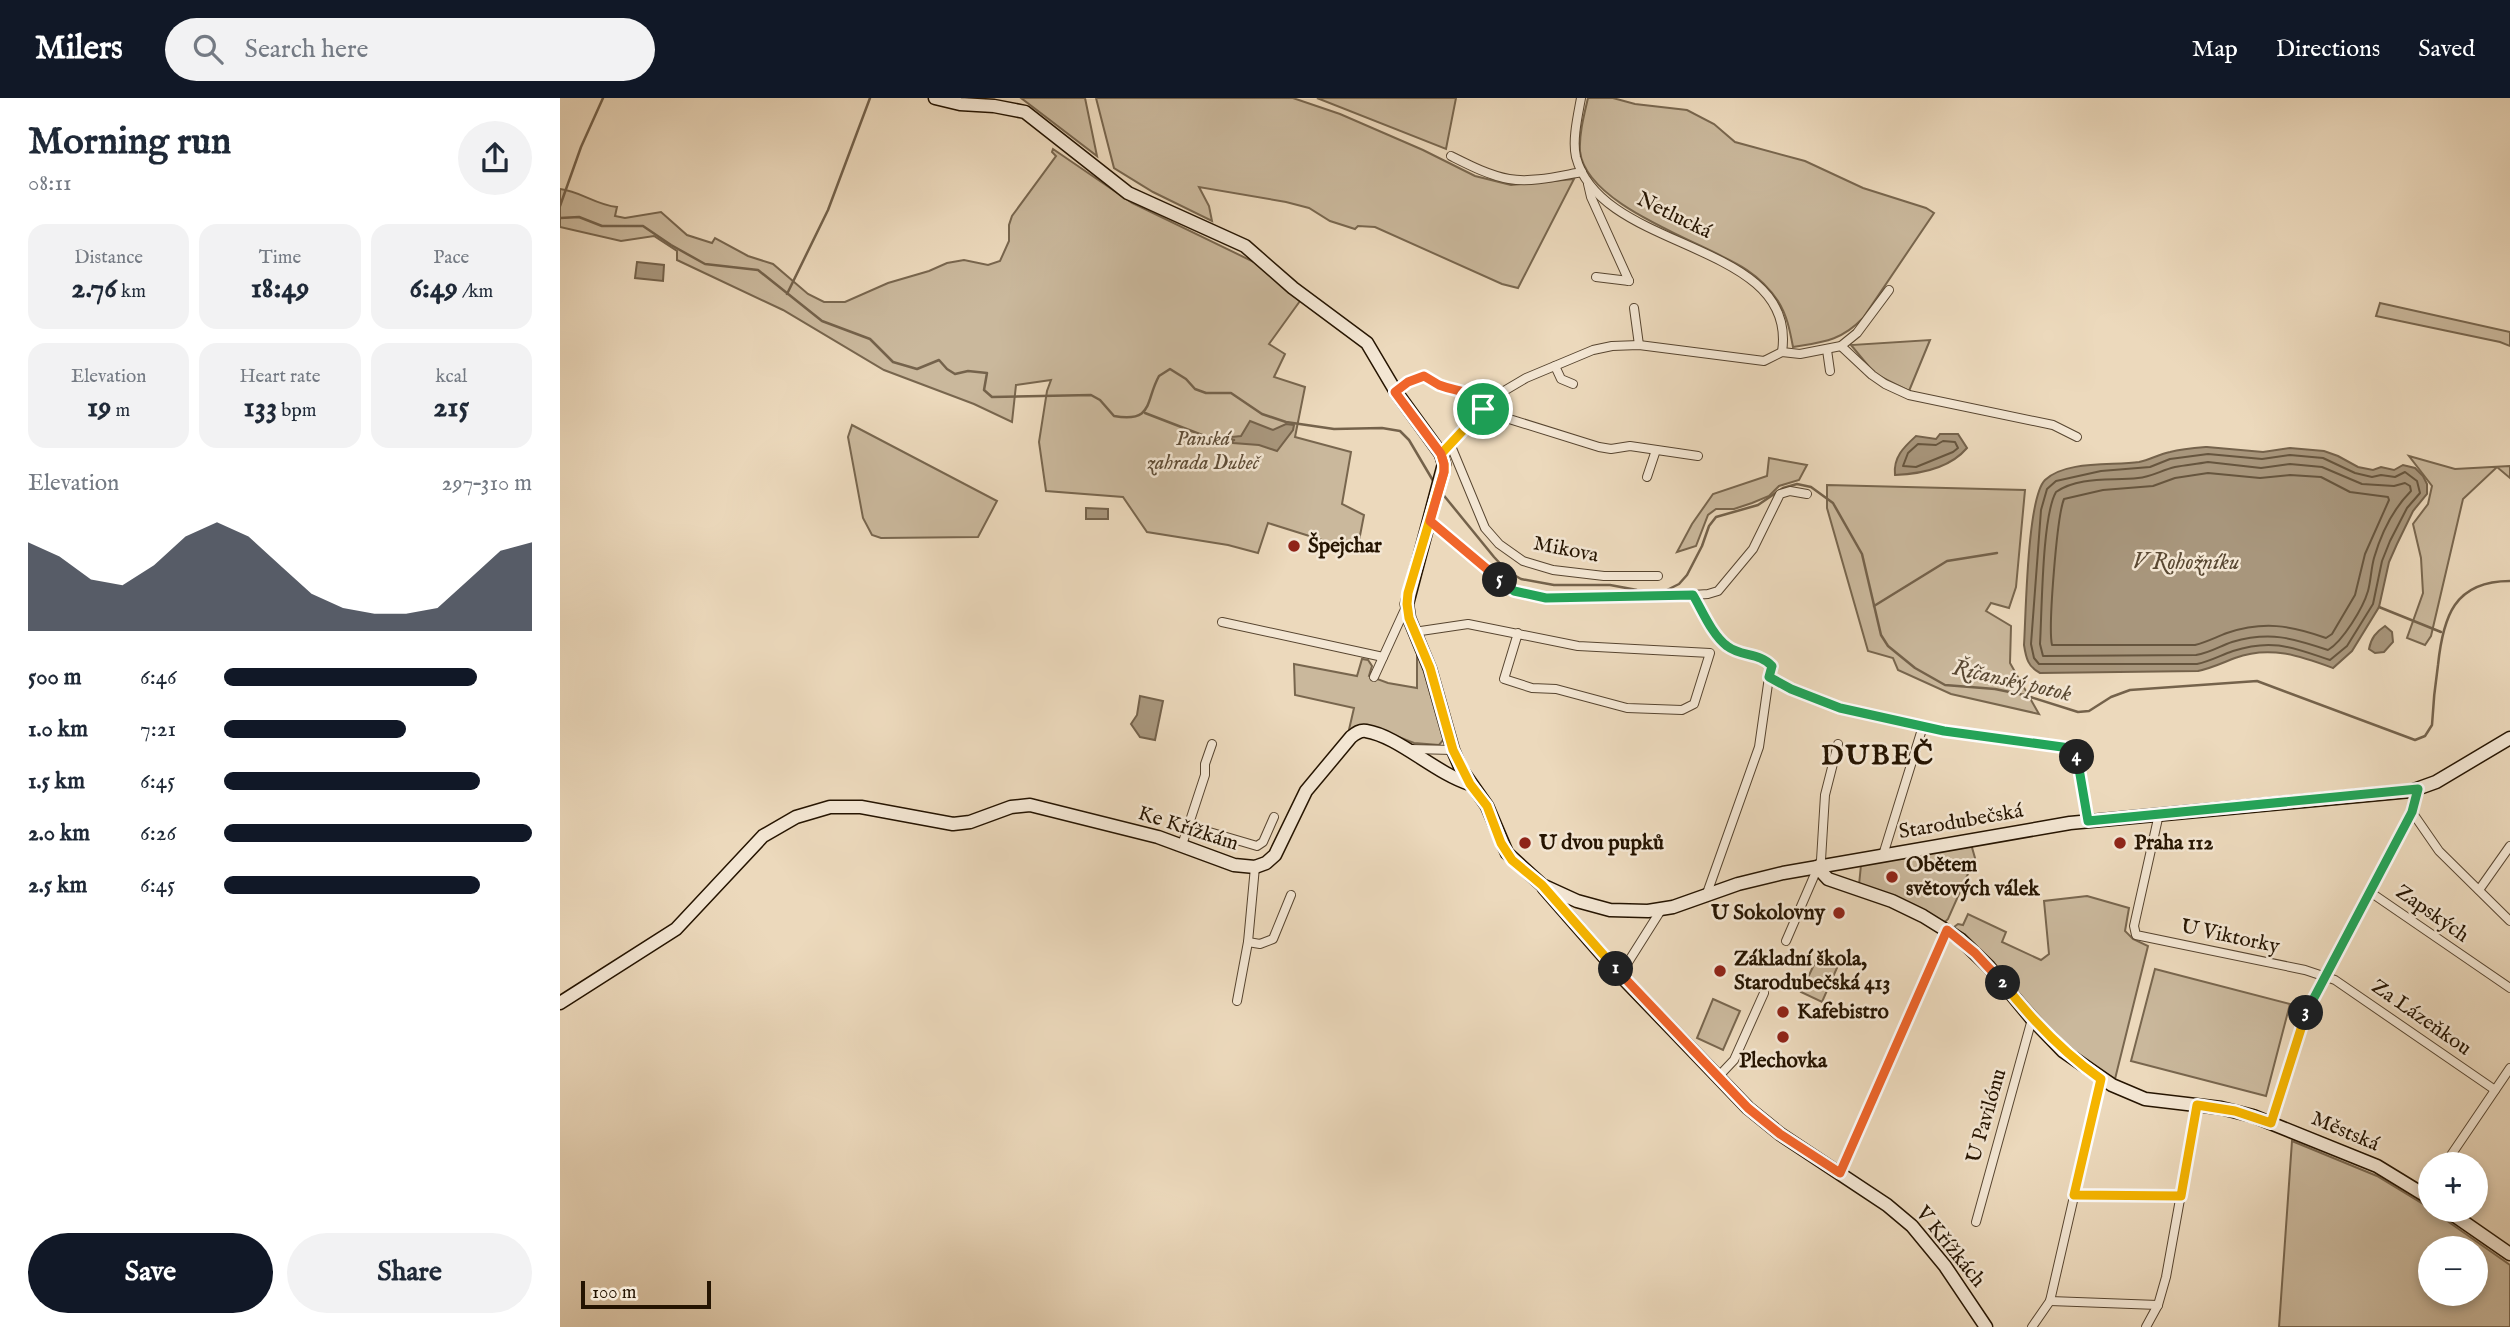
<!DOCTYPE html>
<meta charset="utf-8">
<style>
body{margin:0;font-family:"IM FELL English",serif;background:#f2f2f3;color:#1f2937;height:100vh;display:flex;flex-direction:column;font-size:26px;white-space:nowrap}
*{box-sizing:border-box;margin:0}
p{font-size:23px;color:#747a83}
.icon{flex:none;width:38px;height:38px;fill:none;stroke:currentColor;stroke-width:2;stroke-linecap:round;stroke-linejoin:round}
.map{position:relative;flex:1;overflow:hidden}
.details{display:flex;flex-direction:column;background:#fff;width:560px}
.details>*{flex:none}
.fabs{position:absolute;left:1858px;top:1054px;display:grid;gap:14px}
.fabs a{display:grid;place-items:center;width:70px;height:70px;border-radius:50%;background:#fff;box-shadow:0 4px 10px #0003;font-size:35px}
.scale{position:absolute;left:21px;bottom:18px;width:130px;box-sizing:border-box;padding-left:7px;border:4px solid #251401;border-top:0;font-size:19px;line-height:24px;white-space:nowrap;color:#251401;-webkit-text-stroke:5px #f3e6d3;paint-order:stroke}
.pin{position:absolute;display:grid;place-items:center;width:60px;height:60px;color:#fff;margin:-30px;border:4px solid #fff;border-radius:50%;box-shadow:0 2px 7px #0007}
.km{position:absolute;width:35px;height:35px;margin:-18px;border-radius:50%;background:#222;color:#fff;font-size:19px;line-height:35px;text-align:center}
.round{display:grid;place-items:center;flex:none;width:74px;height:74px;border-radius:37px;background:#f2f2f3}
.headline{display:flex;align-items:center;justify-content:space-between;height:119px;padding:0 28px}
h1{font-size:38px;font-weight:800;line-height:52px}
.stats{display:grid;grid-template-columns:repeat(3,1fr);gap:10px;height:119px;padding:7px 28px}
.stats div{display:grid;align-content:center;border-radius:18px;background:#f2f2f3;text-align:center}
.stats b{font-size:30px;font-weight:800}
.stats small{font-size:19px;font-weight:400}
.stats p{font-size:19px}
.chart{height:196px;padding:14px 28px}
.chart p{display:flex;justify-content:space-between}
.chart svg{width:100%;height:126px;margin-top:7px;fill:#111827;opacity:.7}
.primary-button{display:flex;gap:14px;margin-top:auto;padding:14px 28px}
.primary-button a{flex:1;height:80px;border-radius:42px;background:#111827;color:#fff;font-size:28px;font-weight:800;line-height:80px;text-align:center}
.primary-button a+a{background:#f2f2f3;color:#1f2937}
ul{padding:0 28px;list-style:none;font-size:23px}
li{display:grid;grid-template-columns:112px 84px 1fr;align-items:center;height:52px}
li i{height:18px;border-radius:9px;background:#111827}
header{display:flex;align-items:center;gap:42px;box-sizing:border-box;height:98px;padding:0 35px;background:#111827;color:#fff}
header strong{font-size:33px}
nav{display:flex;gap:38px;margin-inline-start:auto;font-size:24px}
.search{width:490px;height:63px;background:#f2f2f3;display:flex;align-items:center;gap:18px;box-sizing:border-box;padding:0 24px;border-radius:38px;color:#747a83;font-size:26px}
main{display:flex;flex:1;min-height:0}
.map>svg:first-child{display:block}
.green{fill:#cab89c;stroke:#78664e;stroke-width:2;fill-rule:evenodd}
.water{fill:#a8967c;stroke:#74624b;stroke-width:2}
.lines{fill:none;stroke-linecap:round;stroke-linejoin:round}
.shore{stroke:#66553e;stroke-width:2}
.stream{stroke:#74624b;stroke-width:2.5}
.street-casing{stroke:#574530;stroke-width:10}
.secondary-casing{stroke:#251401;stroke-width:15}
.street{stroke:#f3e6d3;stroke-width:8}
.secondary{stroke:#f3e6d3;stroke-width:12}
.split-1-casing{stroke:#fff;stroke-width:14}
.split-2-casing{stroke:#fff;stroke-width:14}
.split-3-casing{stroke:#fff;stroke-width:14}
.split-4-casing{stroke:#fff;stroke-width:14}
.split-5-casing{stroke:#fff;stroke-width:14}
.split-6-casing{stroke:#fff;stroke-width:14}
.split-1{stroke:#f5b400;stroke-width:9}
.split-2{stroke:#f0652b;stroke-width:9}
.split-3{stroke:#f5b400;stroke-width:9}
.split-4{stroke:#22a559;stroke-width:9}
.split-5{stroke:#22a559;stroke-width:9}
.split-6{stroke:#f0652b;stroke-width:9}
.poi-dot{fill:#8f2418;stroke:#f3e6d3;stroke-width:2.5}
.labels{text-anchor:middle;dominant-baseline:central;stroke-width:5;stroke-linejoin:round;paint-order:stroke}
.street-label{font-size:21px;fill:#251401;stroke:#f3e6d3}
.park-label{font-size:21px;font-style:italic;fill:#5f4d37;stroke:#f3e6d3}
.poi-label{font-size:21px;font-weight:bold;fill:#251401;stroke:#f3e6d3;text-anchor:start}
.water-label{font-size:23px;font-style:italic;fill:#594832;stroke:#f3e6d3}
.district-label{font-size:28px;font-weight:bold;letter-spacing:2px;fill:#251401;stroke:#f3e6d3}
</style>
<header>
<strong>Milers</strong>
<div class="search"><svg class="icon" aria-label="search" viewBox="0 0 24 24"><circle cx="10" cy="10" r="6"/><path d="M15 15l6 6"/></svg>Search here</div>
<nav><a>Map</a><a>Directions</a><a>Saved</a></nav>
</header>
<main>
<section class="details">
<div class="headline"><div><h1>Morning run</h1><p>08:11</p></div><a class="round"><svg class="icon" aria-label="share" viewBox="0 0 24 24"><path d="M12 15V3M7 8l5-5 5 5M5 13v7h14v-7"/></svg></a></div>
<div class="stats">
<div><p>Distance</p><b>2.76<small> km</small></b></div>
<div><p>Time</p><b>18:49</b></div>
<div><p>Pace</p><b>6:49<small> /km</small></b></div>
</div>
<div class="stats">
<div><p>Elevation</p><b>19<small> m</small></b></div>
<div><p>Heart rate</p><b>133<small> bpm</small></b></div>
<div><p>kcal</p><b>215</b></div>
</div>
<div class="chart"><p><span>Elevation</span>297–310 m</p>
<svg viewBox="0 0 160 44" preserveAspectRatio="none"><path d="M0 44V13L10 18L20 26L30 28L40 21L50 11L60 6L70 11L80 21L90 31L100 36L110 38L120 38L130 36L140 26L150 16L160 13V44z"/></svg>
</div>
<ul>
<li><b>500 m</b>6:46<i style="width:82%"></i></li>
<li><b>1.0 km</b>7:21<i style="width:59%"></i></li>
<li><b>1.5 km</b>6:45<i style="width:83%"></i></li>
<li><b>2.0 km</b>6:26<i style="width:100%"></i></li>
<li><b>2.5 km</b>6:45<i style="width:83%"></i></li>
</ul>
<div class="primary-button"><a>Save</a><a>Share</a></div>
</section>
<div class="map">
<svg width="1950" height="1229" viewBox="0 0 1950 1229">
<rect width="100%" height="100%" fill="#ecd9bc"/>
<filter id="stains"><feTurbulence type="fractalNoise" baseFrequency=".00286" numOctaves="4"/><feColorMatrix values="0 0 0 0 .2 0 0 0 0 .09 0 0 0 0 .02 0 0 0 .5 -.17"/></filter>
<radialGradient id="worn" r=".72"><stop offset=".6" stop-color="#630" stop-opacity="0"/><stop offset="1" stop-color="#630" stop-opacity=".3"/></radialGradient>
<g class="green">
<polygon points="461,0 525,0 537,58"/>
<polygon points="536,0 733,0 780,16 863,52 915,78 951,87 1014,81 958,190 942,186 815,129 798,128 795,131 770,123 749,110 726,104 639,89 649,108 652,123 593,94 554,70"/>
<polygon points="757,0 896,0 886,51"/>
<path d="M1028,0H1053L1075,6L1127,12L1154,26L1175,44L1245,63L1303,90L1366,110L1374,115L1303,220C1281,243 1263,244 1233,249C1230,233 1227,217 1218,203C1210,191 1199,180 1187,172C1147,145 1026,109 1020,53C1019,36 1024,17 1028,0Z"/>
<path d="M493,51L572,105L694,164L740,203L709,246L725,256L714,279L745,289L735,339L791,354L782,406L804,417L797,453L708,425L698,455L668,447L587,434L563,399L486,393L479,344L487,293L491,282L456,287L452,324L414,306L324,272L223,212L117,162V153L94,138L61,143L0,129V91C20,93 36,107 57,109L55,118L65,120L101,114L127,137L152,145L155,140L188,158L213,166L248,196L264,204H285L328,185L369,173L387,165L404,162L428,167L440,163L449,143V127L452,118L496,58L492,54Z"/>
<polygon points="1820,205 1950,234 1950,248 1940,244 1816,218"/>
<polygon points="1370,242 1349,293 1315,276 1291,247"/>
<polygon points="292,327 437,403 418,439 321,440 312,437 303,420 288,339"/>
<polygon points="1849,358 1895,371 1950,368 1950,380 1937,369 1903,401 1871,538 1865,547 1847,540 1863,495 1861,460 1853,426 1868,406 1872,388"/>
<polygon points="1209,360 1247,367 1239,382 1219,388 1209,398 1192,405 1174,411 1156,411 1148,417 1136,448 1117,454 1132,426 1153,396 1207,378"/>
<polygon points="1267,387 1465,392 1456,489 1449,510 1431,505 1426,513 1451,528 1450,565 1479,616 1391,596 1338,572 1333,560 1308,553 1267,410"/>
<polygon points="857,555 871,586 885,640 879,647 854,645 808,627 798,629 788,636 794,610 735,597 734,566 797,578 802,561 808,562 812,568 809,578 828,585 857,590"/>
<polygon points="1411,746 1415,760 1388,821 1385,824 1299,787 1301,767"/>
<path d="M1527,798L1569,810L1565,833L1573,841L1588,848L1555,981C1484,942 1455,878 1394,829L1398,826L1403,827L1408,816L1446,834L1442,844L1481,862L1489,856L1484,803Z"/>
<polygon points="1260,854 1280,863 1262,904 1241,894"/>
<polygon points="1595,871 1730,906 1706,998 1571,963"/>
<polygon points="1153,901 1180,913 1163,952 1137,940"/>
<path d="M1732,1043L1817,1078L1863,1106L1950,1167V1229H1719ZM1871,1150H1916V1195H1871Z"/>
</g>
<g class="water">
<polygon points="77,164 104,167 103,183 75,180"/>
<polygon points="690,323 713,332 726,326 734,327 733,332 717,353 699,347 673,345 671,339 681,338"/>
<path d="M1380,336H1398L1407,350C1390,370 1360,376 1335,377C1333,359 1344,349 1356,338L1376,341Z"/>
<path d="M1647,349L1703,354L1730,350L1764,353L1778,358L1798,369L1813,372L1821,369L1834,372L1843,367L1855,370L1863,378L1867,386V396L1853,413L1837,446L1829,464L1819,509L1792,553L1773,570C1740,558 1710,547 1675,560C1662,565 1652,570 1638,573L1480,575C1468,569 1466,560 1464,547C1466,517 1467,400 1485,382C1506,362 1553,368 1579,364C1590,362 1599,356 1610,354C1622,351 1635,350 1647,349Z"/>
<polygon points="526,410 548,411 548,421 526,421"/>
<path d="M1825,528L1832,534L1833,544L1824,554L1815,555L1809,551C1811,540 1816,534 1825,528Z"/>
<polygon points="580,598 603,603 595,642 580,639 571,626 577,617"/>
</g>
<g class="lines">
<g class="shore">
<polygon points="1383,343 1395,344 1398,350 1393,354 1356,369 1343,368 1348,355 1358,346 1376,347"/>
<path d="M1648,356L1702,361L1730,357L1763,360L1795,375L1812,379L1821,377L1835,379L1845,374L1857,383L1860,395L1847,410L1830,443L1822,463L1813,506L1787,548L1770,562C1734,550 1713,540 1673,553C1661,557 1651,563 1637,566H1479L1474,560L1471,546L1481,412L1487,391L1496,383L1541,373L1590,369L1610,361Z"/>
<path d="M1648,364L1701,370L1730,366L1762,369L1802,386L1834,388L1845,385L1850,388L1851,393C1833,411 1821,436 1814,460C1811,471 1811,482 1808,493C1803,510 1783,543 1768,552C1732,540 1710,533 1672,544C1660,548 1650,555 1636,557L1483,558L1480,546C1482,513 1482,418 1496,394C1519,378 1551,383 1578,380C1591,379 1602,372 1615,369C1626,367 1637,366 1648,364Z"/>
<path d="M1648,375L1700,380L1730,377L1761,379L1790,394L1828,399L1829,402L1805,456L1795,497L1772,536L1766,540C1730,527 1703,523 1667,535C1656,539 1647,544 1635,547H1492C1488,529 1497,418 1504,401L1543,392L1593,388L1615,380Z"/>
</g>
<g class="stream">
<polyline points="0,108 21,49 43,0"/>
<path d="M0,120L19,119L42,128H83L111,147L145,166L198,172L262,223L310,241L333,264L357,271L379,262L387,271L395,276L408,273L427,275L424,292L432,299L531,297L540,302L554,318C594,325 585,303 599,278L610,271L626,281L635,291L646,295H671L702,316L726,324L774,331L822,330L840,333L849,342L875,386"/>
<polyline points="227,196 268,112 310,0"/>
<polyline points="585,315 655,342 674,342"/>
<path d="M881,394L934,459L947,473L961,481L994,487H1050L1077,492L1105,493L1119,486L1127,477L1142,448L1149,428L1156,419L1198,407L1223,390L1237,386L1251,389L1273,405L1302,456L1321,537L1328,548L1355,570L1385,587L1435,591L1464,597L1518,614L1529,613L1551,599L1570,592L1697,583L1855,642L1865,638L1872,627C1873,607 1875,587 1878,567C1883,519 1894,483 1950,483"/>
<polyline points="1314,508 1387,463 1437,455"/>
<polyline points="1819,509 1881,534"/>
</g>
<g class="street-casing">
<g id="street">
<path d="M1021,0C1018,17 1012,42 1016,59C1041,155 1239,142 1222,254"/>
<path d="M891,58C909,67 928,77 949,81C972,85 999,78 1022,74"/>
<polyline points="1028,86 1031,99 1069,183"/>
<polyline points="1036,179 1069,183"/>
<polyline points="1074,210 1079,247"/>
<polyline points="1281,248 1312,277 1325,286 1349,297 1493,327 1517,339"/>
<polyline points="1267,252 1270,273"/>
<polyline points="995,268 1001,281 1013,286"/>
<polyline points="836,294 848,284 864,278 882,288 910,295 930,315 1039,349 1051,351 1070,348 1138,358"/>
<polyline points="891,348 925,430 939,446 963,463 993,472 1044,478 1098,478"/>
<polyline points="881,356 924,311 944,293 966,280 1033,252 1052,248 1079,247 1204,263 1222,254 1240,256 1281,248 1297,235 1329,192"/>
<polyline points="1087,379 1096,352"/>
<path d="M870,423L954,493L986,500L1133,497C1142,512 1152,537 1167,548C1181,559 1199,554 1212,568L1209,579L1231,591L1280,610L1380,632L1517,651L1528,723"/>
<polyline points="1133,497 1148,496 1158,493 1193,451 1220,396 1230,393 1247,396"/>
<polyline points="662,524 823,559"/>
<polyline points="854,534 908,526 1018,548 1150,555 1134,606 1122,612 1067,610 996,591 972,590 944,581 958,535"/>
<polyline points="814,579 846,509"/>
<polyline points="851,651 893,652"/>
<polyline points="1852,714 1879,753 1950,823"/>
<polyline points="1599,716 1574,828 1576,837 1745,872 1775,882 1935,992"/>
<polyline points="629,728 697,748 703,744 714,719"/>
<polyline points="622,747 645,677 645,666 652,646"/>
<polyline points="1323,757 1363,628"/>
<polyline points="1919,792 1950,748"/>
<polyline points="1810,794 1950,890"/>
<polyline points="1146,798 1199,649 1209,579"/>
<polyline points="1226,843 1261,762 1265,697 1278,646"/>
<polyline points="688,844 700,846 713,841 731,797"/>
<polyline points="1060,877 1101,812"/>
<polyline points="677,903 688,844 695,769"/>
<polyline points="1157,980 1174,962 1204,895"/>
<polyline points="1711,1025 1743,921 1852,714 1858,691"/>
<polyline points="1885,1066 1950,970"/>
<polyline points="1280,1075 1387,832"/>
<polyline points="1514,1097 1621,1098"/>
<polyline points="1416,1124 1472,921"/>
<polyline points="1490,1203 1598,1207"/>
<polyline points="1472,1229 1490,1203 1541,981"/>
<polyline points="1586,1229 1598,1207 1606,1179 1637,1007"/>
</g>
</g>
<g class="secondary-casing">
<g id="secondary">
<polyline points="375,0 400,6 434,8 465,14 568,95 685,148 733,190 807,245 836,294 881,356 884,366 847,506 849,520 870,571 893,652 901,671 927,708 947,755 982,787 1017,803 1050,812 1088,813 1113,809 1178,786 1223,775 1510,725 1851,693 1876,684 1950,640"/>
<polyline points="1257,769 1268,781 1332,803 1363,818 1400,841 1429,869 1472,921 1503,953 1552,987 1585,1001 1661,1010 1693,1018 1817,1068 1871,1101"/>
<polyline points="984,790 1060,877 1188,1010 1220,1036 1327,1107 1352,1128 1385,1168 1426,1229"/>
<path d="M0,905L116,831L203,738L236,719L270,709H301L393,726L410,724L451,709L470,707L598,739L674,767L695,769L706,765L715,757L746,693L791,639C796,635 800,632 806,633C838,638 875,675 910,686"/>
<polyline points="1885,1111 1950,1156"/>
</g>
</g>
<use href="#street" class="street"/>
<use href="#secondary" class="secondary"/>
</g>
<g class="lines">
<g class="split-1-casing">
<polyline id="split-1" points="923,311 881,356 884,366 884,374 848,495 847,506 849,520 870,570 893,652 910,686 927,708 941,745 952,762 982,787 1056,871"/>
</g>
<g class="split-2-casing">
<polyline id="split-2" points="1056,871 1188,1010 1220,1036 1280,1075 1387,832 1415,855 1443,885"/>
</g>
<g class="split-3-casing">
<path id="split-3" d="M1443,885C1472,922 1502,954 1541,981L1514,1097L1621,1098L1637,1007L1675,1013L1711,1025L1746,915"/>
</g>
<g class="split-4-casing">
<polyline id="split-4" points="1517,659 1528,723 1858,691 1852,714 1746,915"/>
</g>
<g class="split-5-casing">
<path id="split-5" d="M940,482L954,493L986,500L1133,497C1142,512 1152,537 1167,548C1181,559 1199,554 1212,568L1209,579L1231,591L1280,610L1384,633L1517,651V659"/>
</g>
<g class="split-6-casing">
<path id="split-6" d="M923,311C910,290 900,295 879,287C874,284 869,281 864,278L848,284L835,294L881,356L884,366V374L870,423L940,482"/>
</g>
<use href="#split-1" class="split-1"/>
<use href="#split-2" class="split-2"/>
<use href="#split-3" class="split-3"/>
<use href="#split-4" class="split-4"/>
<use href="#split-5" class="split-5"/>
<use href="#split-6" class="split-6"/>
</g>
<g class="poi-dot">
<circle cx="734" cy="448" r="7"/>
<circle cx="965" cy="745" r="7"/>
<circle cx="1560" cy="745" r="7"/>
<circle cx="1332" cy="779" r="7"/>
<circle cx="1279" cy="815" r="7"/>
<circle cx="1160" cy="873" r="7"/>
<circle cx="1223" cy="914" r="7"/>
<circle cx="1223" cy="939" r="7"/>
</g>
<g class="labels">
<g class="street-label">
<text transform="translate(1114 118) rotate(26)">Netlucká</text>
<text transform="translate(1006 452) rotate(11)">Mikova</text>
<text transform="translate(1401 724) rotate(-10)">Starodubečská</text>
<text transform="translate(628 731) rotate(18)">Ke Křížkám</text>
<text transform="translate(1872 816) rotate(35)">Zapských</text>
<text transform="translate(1670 839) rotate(12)">U Viktorky</text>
<text transform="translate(1861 920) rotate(35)">Za Lázeňkou</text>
<text transform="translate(1427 1018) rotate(-74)">U Pavilónu</text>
<text transform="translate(1785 1034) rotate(23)">Městská</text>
<text transform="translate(1390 1149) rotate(51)">V Křížkách</text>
</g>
<g class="park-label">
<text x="643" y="341">Panská<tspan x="643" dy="24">zahrada Dubeč</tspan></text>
</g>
<g class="poi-label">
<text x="748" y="448">Špejchar</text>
<text x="979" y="745">U dvou pupků</text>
<text x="1574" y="745">Praha 112</text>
<text x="1346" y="767">Obětem<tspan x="1346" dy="24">světových válek</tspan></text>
<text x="1265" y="815" text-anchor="end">U Sokolovny</text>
<text x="1174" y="861">Základní škola,<tspan x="1174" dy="24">Starodubečská 413</tspan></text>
<text x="1237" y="914">Kafebistro</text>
<text x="1223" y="963" text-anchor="middle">Plechovka</text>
</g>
<g class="water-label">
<text x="1626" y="464">V Rohožníku</text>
<text transform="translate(1452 583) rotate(13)">Říčanský potok</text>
</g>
<g class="district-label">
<text x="1318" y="658">DUBEČ</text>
</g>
</g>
<rect width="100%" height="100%" filter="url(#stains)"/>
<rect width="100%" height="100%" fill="url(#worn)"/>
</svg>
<div class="fabs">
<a>+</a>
<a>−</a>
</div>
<div class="scale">100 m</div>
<div class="pin" style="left:923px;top:311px;background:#1e9e55"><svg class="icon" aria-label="arrive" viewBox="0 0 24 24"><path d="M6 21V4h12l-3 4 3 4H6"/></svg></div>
<b class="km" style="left:1056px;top:871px">1</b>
<b class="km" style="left:1443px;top:885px">2</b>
<b class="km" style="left:1746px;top:915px">3</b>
<b class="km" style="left:1517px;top:659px">4</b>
<b class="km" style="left:940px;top:482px">5</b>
</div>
</main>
